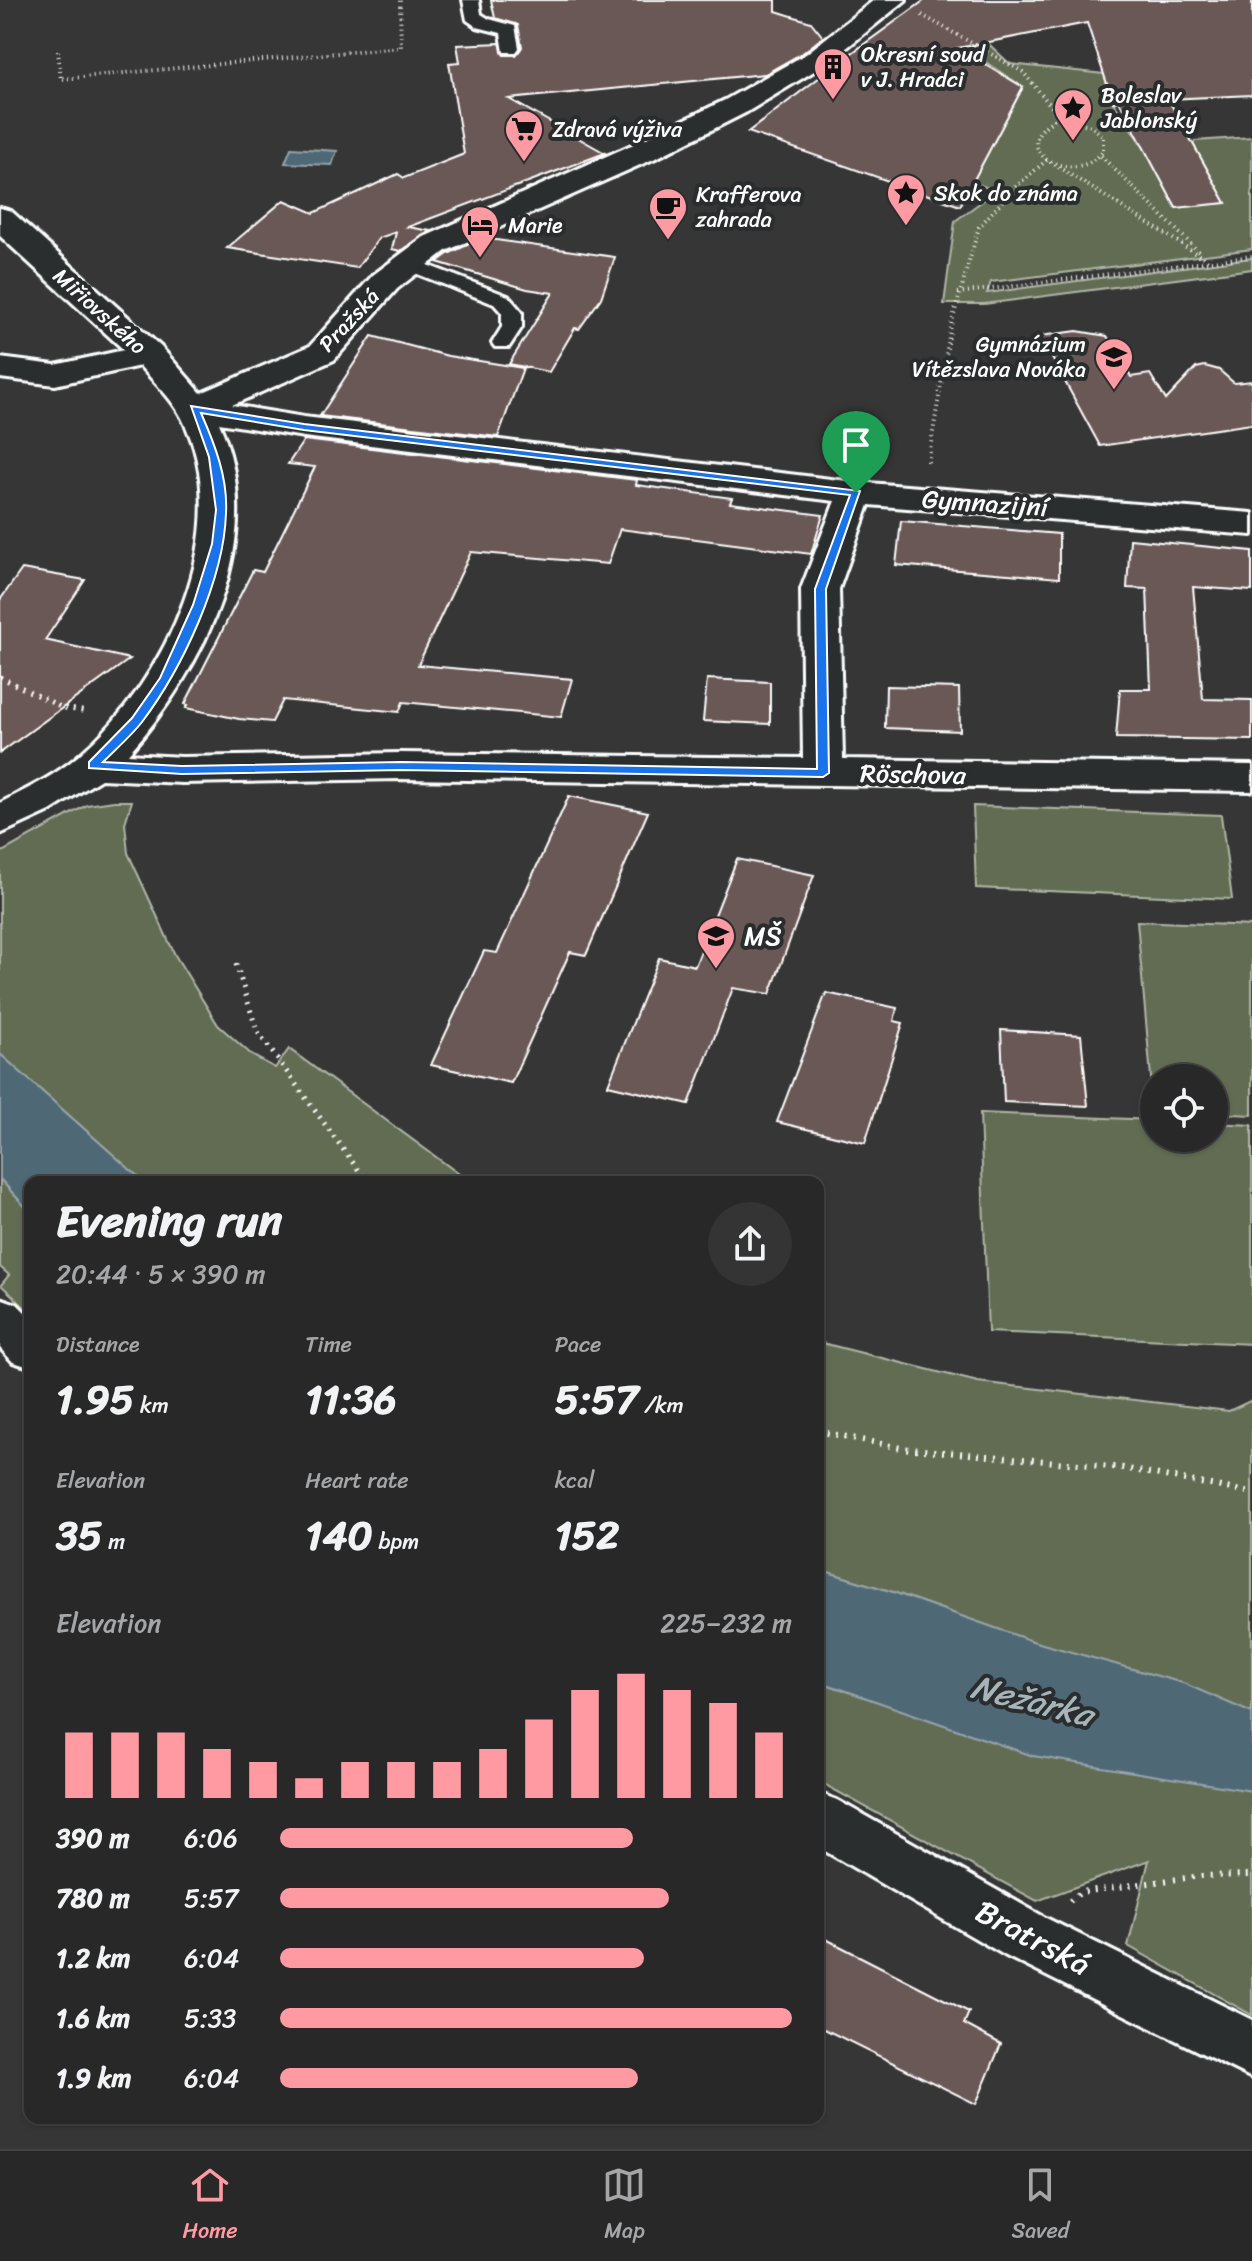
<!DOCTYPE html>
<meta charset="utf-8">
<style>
body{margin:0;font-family:Sriracha,sans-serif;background:#353434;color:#f1f3f6;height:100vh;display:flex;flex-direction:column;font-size:30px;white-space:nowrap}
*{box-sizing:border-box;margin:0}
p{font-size:26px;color:#a5a6a8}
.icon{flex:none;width:44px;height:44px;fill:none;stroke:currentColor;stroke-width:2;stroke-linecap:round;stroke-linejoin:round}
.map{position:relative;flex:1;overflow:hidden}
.side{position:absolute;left:24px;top:1176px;width:800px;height:948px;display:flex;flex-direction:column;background:#292828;border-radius:16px;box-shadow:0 2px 6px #0004,0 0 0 2px #454445}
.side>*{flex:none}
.controls{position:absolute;left:1140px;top:1064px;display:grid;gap:16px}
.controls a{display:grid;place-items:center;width:88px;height:88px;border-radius:50%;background:#292828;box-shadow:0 2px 6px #0004,0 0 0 2px #454445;font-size:40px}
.pin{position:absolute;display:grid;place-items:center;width:68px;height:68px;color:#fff;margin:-82px -34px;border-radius:50% 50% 50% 0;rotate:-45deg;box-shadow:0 0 8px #0007}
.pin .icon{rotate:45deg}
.round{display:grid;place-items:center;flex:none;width:84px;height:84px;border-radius:42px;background:#353434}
.summary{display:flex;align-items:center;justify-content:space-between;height:136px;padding:0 32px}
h1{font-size:44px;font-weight:800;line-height:60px}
.figures{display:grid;grid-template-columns:repeat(3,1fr);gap:12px;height:136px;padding:8px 32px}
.figures div{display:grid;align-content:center}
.figures b{font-size:40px;font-weight:800}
.figures small{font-size:22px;font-weight:400}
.figures p{font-size:22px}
.chart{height:224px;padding:16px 32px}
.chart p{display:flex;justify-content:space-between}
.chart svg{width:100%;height:144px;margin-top:8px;stroke:#ff9aa2;stroke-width:6}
ul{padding:0 32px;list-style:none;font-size:26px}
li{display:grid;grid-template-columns:128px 96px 1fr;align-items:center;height:60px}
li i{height:20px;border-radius:10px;background:#ff9aa2}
.menu{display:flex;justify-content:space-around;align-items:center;height:112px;border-top:2px solid #454445;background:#292828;font-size:22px;color:#a5a6a8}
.menu a{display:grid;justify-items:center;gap:4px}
.menu .current{color:#ff9aa2}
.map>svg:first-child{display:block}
.green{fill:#626c52;stroke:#b0b6a8;stroke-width:2}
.water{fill:#4f6874;stroke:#95a4ac;stroke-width:2}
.building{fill:#6b5956;stroke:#fff;stroke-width:2}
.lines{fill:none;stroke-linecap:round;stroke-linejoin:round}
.lane-casing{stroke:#fff;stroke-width:6}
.street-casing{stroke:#fff;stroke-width:6}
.path-far2{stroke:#fff;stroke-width:4;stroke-dasharray:1 4;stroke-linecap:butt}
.path-far1{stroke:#fff;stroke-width:5;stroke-dasharray:2 6;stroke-linecap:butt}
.path{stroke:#fff;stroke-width:6;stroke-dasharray:2 7;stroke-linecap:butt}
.lane{fill:#2a2d2e;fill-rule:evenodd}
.street{fill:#2a2d2e;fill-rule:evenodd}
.route{fill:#1a73e8;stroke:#fff;stroke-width:2;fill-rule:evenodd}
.labels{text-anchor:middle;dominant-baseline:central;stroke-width:8;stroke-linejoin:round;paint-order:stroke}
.far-poi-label{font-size:22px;fill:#fff;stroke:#2a2d2e;text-anchor:start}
.far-street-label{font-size:22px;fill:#fff;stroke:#2a2d2e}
.street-label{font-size:26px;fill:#fff;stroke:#2a2d2e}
.poi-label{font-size:26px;fill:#fff;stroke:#2a2d2e;text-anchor:start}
.near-street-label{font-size:32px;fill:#fff;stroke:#2a2d2e}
.near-water-label{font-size:34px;font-style:italic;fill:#a7b4ba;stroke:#2a2d2e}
</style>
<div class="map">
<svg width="1252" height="2149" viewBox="0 0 1252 2149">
<rect width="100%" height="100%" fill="#373636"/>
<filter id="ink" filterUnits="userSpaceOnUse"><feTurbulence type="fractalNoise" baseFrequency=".0125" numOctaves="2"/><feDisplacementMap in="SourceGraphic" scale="16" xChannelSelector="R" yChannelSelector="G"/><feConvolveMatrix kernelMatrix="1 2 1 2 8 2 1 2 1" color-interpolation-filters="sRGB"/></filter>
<g filter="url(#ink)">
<g class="green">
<polygon points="978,34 1010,64 1104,74 1113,102 1144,148 1176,208 1226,203 1193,144 1195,141 1252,137 1252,249 991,282 987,293 1252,258 1252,269 984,304 944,304 955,221 996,191 967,180 1023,87 957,43"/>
<polygon points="114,801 132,801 125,823 128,853 175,955 218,1025 253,1056 275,1068 289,1049 470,1182 144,1182 0,1054 0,853 87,805"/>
<polygon points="973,806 1221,815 1232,899 976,888"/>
<polygon points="1137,921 1252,926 1252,1115 1214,1113 1214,1078 1154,1078 1154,1111"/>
<polygon points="980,1113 1154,1120 1154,1138 1214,1138 1214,1123 1252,1125 1252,1344 988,1332"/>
<polygon points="0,1179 30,1212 30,1312 1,1285 9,1275 0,1267"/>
<polygon points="818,1342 978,1382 1229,1411 1252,1400 1252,2015 1128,1946 1149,1860 1037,1901 818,1781 818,1681 876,1701 1032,1641 893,1592 818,1569"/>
</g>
<g class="water">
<polygon points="291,148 337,151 332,165 285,163"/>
<polygon points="0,1054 144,1182 30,1182 30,1212 0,1179"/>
<polygon points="818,1569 893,1592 1032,1641 1183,1683 1252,1713 1252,1791 1033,1756 818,1681"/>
</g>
<g class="building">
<polygon points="491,0 776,0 776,11 811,22 823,37 804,52 765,74 509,99 605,153 408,227 431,231 400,251 392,249 396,232 379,238 357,268 227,248 284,200 314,213 398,174 404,178 464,154 449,63 460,62 457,45 500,43 504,55 516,55 522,47 518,25 495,18"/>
<polygon points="925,0 1252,0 1252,95 1168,99 1226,203 1176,208 1119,101 1113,102 1087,23 958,48 1023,87 960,206 748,132 833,67 825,68 840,57 842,60"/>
<polygon points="482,238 615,257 601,298 579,329 575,328 549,372 509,364 553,293 527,289 437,262 448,254"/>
<polygon points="1077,331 1107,336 1131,377 1150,374 1166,400 1196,368 1205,366 1219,370 1234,383 1252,381 1252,424 1100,446 1040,336"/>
<polygon points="372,336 448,356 523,368 498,437 320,416"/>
<polygon points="304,440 637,480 636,485 732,498 730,503 823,515 811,554 620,529 608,564 471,552 418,665 572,679 561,717 403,702 399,712 283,700 272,722 239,719 186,708 188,705 185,704 253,570 263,572 315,467 288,464"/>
<polygon points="901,521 1059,534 1059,578 896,565"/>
<polygon points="1130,539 1252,551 1252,591 1193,587 1203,699 1252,700 1252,740 1116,738 1120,689 1151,689 1147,589 1127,588"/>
<polygon points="22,569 85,580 45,640 130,659 0,753 0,600"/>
<polygon points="707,679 770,682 770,724 703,721"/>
<polygon points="886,686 959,688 960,731 885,728"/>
<polygon points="569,796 648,812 586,955 570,952 511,1083 431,1065 484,951 497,953"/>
<polygon points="737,859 814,875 770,994 733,988 689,1104 608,1085 659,958 695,966"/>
<polygon points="826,993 897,1008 894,1021 903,1023 865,1143 777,1122"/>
<polygon points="1001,1030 1081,1035 1088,1106 1004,1102"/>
<polygon points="818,1935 969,2012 964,2024 1001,2044 976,2104 818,2026"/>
</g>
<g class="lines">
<g class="lane-casing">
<g id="lane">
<polygon points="463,0 479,0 481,14 489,19 515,26 519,48 516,52 504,52 501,33 477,27 467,20"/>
<polygon points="409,258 508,296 522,312 522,327 509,347 495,347 492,343 502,327 502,313 494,304 402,268 399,264 402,260"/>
</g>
</g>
<g class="street-casing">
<g id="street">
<path d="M874,0H906L829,62L747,112L658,157L446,251L397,289L334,360L232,405L304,417L856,482L1252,513V535L869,505L839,589L843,759L1252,765V791L401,779L182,783L101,779L50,811L0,834V803C27,789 55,776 78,756C166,683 238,528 182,418C172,398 154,382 140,366L55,385L0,378V358L55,365L124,350L0,236V208L11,211L161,347L201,393L310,346L373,275L424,237L636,143L725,100L806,54ZM219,423L304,437L835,501L801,589L803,758L401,753L182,757L128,754C205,668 270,537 219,423Z"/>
<polygon points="0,1298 17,1304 30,1317 30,1367 13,1362 0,1348"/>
<polygon points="818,1793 837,1800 1046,1918 1252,2020 1252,2078 1006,1956 818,1847"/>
</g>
</g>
<g class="path-far2">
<polyline points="922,15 1023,72 1060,117"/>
<polyline points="58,51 61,79 401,47 400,0"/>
<path d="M1060,117L1091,126L1103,136V151C1074,190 998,146 1060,117Z"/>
<polyline points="1101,156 1200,253"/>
<polyline points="958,293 1252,256"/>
<polyline points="928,462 951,325 979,227 1013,189 1047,160 1210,262"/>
</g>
<g class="path-far1">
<polyline points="0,677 63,708 88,712"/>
<polyline points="236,964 257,1031 367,1182"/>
</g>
<g class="path">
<polyline points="818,1431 901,1448 1123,1468 1252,1493"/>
<polyline points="1070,1901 1081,1892 1201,1876 1252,1875"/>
</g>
<use href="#lane" class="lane"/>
<use href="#street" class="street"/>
</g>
</g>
<path class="route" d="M191,406L304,424L860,491L826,589L829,773L823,777L401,770L182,774L89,768V762L132,718L160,678L193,605L212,544L216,510L209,457ZM201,413L304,430L850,495L815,589L817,769L401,762L182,766L103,762C116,749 131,736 142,722C182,669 224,580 226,513C228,478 215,445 201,413Z"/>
<defs>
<g id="building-pin" transform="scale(2)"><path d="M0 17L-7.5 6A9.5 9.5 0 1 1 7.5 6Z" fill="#ff9aa2" stroke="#2a2d2e"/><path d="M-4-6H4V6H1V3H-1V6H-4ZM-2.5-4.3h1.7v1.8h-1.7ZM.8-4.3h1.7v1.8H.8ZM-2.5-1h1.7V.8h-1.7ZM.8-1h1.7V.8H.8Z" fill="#111"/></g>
<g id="sight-pin" transform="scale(2)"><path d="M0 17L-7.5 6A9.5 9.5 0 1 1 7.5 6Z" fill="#ff9aa2" stroke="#2a2d2e"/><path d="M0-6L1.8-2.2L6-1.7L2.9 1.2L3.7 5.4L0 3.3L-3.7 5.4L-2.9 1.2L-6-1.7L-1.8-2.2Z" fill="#111"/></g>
<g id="supermarket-pin" transform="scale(2)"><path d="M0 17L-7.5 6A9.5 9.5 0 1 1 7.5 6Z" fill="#ff9aa2" stroke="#2a2d2e"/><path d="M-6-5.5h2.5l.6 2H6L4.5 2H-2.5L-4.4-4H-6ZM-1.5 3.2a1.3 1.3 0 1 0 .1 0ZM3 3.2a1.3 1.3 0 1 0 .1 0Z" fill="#111"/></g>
<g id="cafe-pin" transform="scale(2)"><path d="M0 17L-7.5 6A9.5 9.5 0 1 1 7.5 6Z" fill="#ff9aa2" stroke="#2a2d2e"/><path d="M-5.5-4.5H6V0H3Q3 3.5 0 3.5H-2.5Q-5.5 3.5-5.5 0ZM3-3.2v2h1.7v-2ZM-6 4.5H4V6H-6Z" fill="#111"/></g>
<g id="hotel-pin" transform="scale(2)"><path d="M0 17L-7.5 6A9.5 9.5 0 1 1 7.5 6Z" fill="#ff9aa2" stroke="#2a2d2e"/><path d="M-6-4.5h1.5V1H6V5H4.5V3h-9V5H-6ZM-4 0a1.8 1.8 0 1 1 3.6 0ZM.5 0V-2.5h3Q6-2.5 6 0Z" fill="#111"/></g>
<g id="university-pin" transform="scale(2)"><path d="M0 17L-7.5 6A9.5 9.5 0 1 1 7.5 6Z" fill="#ff9aa2" stroke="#2a2d2e"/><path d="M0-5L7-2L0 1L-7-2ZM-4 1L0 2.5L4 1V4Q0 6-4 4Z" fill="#111"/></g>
<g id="school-pin" transform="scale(2)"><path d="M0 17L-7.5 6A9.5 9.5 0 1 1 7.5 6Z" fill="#ff9aa2" stroke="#2a2d2e"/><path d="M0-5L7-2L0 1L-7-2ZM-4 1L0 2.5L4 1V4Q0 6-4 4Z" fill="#111"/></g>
</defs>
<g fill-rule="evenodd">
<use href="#building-pin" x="833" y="67"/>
<use href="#sight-pin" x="1073" y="108"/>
<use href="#supermarket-pin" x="524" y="129"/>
<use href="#sight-pin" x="906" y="193"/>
<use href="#cafe-pin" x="668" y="207"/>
<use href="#hotel-pin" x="480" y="225"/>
<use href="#university-pin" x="1114" y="357"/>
<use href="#school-pin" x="716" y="936"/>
</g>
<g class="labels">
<g class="far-poi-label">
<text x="861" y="54">Okresní soud<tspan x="861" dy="25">v J. Hradci</tspan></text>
<text x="1101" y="95">Boleslav<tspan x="1101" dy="25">Jablonský</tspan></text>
<text x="552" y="129">Zdravá výživa</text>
<text x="934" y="193">Skok do známa</text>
<text x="696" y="194">Krafferova<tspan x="696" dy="25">zahrada</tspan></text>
<text x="508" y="225">Marie</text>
<text x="1086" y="344" text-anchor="end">Gymnázium<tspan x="1086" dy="25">Vítězslava Nováka</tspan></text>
</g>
<g class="far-street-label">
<text transform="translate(100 311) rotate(42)">Miřiovského</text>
<text transform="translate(349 320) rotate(-47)">Pražská</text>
</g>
<g class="street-label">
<text transform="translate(985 503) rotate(4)">Gymnazijní</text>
<text transform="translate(913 774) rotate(1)">Röschova</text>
</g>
<g class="poi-label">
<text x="744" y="936">MŠ</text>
</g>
<g class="near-street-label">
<text transform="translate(1033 1938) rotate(28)">Bratrská</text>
</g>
<g class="near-water-label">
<text transform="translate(1032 1701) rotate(14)">Nežárka</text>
</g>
</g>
</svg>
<div class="controls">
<a><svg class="icon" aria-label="locate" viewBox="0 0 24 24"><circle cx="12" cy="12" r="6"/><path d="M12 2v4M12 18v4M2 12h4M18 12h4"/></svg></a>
</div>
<div class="pin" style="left:856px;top:493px;background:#1e9e55"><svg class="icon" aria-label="arrive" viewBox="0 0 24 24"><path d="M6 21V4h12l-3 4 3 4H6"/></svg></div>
<section class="side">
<div class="summary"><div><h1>Evening run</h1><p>20:44 · 5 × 390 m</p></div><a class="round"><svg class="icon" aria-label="share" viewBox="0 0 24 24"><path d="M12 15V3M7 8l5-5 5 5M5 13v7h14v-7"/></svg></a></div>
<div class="figures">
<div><p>Distance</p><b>1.95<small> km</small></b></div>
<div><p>Time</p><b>11:36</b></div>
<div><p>Pace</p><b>5:57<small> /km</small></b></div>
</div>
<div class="figures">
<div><p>Elevation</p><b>35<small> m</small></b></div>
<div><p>Heart rate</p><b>140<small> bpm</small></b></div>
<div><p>kcal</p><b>152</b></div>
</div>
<div class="chart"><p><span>Elevation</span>225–232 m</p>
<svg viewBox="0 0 160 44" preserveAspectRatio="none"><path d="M5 44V24M15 44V24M25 44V24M35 44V29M45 44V33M55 44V38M65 44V33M75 44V33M85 44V33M95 44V29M105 44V20M115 44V11M125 44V6M135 44V11M145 44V15M155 44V24"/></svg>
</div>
<ul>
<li><b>390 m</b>6:06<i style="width:69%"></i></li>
<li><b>780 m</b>5:57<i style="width:76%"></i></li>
<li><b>1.2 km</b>6:04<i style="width:71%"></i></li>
<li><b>1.6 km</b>5:33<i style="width:100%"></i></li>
<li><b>1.9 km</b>6:04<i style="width:70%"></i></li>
</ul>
</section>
</div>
<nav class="menu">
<a class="current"><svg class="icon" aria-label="home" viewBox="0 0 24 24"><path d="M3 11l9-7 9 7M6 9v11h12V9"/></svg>Home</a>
<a><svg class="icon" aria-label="map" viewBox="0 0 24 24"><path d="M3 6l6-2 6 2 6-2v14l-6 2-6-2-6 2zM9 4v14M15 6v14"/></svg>Map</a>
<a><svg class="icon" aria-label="saved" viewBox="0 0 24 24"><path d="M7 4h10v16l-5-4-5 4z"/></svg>Saved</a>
</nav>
